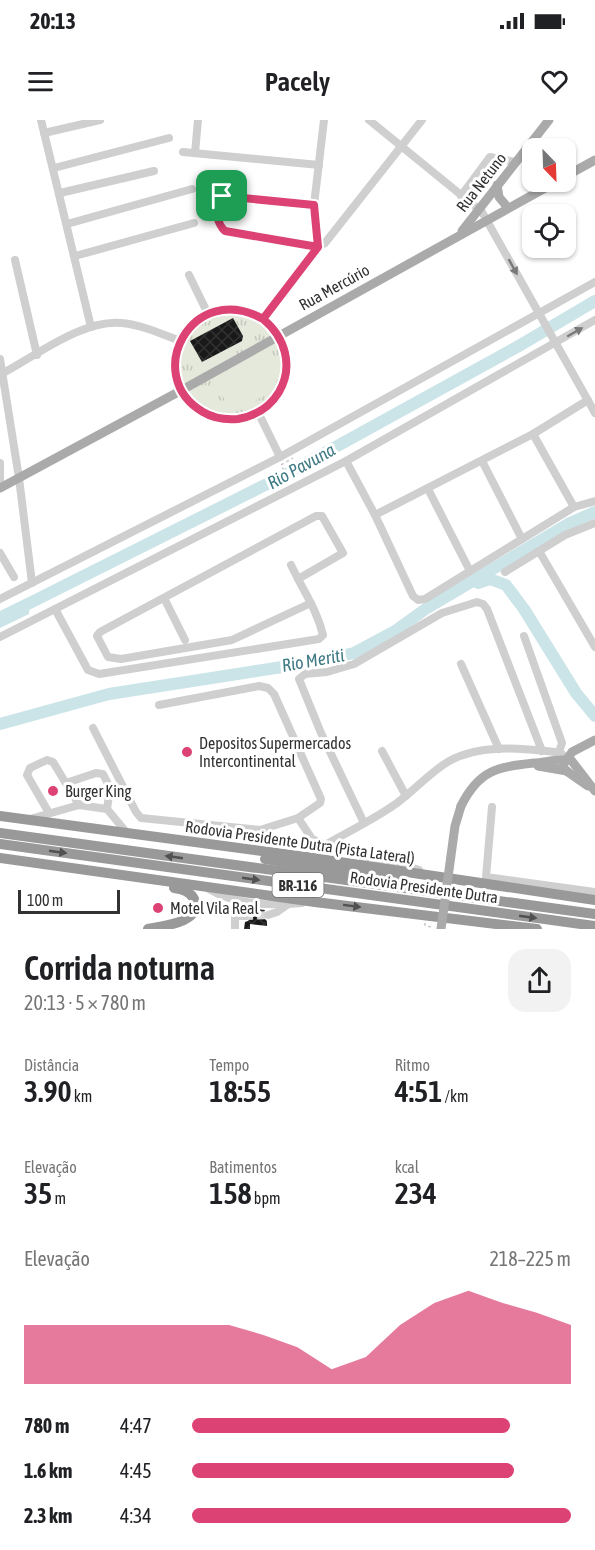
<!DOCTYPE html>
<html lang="pt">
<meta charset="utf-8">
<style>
body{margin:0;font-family:"Asap Condensed",sans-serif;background:#f2f2f2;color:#202124;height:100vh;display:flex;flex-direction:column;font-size:22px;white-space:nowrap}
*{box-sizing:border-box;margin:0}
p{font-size:20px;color:#757577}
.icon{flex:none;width:33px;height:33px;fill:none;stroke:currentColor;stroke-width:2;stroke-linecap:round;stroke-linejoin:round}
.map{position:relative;height:809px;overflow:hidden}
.sheet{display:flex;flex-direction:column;background:#fff;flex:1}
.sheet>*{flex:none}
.needle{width:39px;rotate:157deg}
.fabs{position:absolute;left:522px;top:18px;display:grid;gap:12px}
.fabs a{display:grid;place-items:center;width:54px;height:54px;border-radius:12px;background:#fff;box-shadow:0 2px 4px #0004;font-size:30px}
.scale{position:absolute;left:18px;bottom:15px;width:102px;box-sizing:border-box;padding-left:6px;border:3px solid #323232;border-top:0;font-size:16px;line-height:21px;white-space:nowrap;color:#323232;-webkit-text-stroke:4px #fff;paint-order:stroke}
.pin{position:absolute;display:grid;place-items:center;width:51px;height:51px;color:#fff;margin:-26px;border-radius:12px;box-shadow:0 3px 9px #0006}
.round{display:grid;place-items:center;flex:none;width:63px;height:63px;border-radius:18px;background:#f2f2f2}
.headline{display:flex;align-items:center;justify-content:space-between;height:102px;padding:0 24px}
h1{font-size:33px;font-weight:600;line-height:45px}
.figures{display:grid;grid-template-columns:repeat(3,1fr);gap:9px;height:102px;padding:6px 24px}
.figures div{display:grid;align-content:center}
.figures b{font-size:30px;font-weight:600}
.figures small{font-size:16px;font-weight:400}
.figures p{font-size:16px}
.chart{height:168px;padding:12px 24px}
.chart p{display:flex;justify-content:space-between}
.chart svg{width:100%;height:108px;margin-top:6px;fill:#dc4273;opacity:.7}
ul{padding:0 24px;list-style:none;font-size:20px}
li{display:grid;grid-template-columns:96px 72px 1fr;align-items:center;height:45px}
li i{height:15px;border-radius:8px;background:#dc4273}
.status{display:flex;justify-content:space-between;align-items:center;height:42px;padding:0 30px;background:#fff;direction:ltr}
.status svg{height:16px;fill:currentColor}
header{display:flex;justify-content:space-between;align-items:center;height:78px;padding:0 24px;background:#fff;font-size:27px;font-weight:600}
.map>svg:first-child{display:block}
.grass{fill:url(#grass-tufts)}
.garden{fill:#e5e9dc}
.water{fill:#cae4e8}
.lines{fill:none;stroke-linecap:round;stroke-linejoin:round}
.river{stroke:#cae4e8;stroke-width:12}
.building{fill:url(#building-cross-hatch)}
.minor-tunnel{stroke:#d6d6d6;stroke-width:8;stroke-dasharray:8 4;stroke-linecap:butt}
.path{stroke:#c9c9c9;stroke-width:1.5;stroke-dasharray:3 3;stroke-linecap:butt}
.minor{stroke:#cfcfcf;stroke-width:8}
.major{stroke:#aaa;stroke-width:9}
.highway{stroke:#999;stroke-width:10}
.major-bridge{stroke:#aaa;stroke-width:9}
.oneway{fill:#797979}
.oneway2{fill:#515151}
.route-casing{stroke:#fff;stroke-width:12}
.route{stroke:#dc4273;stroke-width:8}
.poi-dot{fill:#dc4273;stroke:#fff;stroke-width:2}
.labels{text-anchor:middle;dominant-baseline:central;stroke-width:6;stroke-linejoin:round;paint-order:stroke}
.shield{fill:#fff;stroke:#707070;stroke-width:1.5}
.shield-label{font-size:15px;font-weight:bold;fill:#323232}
.street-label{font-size:16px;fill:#323232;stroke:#fff}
.poi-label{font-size:16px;fill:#323232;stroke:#fff;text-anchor:start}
.water-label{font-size:18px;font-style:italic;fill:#3f7a84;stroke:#fff}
</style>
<div class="status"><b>20:13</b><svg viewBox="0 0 49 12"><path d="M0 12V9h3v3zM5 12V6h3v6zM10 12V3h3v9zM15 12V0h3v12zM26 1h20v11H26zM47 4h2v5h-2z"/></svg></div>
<header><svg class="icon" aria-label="menu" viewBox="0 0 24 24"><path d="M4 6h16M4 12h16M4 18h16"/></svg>Pacely<svg class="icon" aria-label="heart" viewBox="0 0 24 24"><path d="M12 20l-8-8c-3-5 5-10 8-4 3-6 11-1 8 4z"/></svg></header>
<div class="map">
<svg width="595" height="809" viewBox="0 0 595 809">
<defs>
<pattern id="grass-tufts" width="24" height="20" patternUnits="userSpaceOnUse" patternTransform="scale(1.5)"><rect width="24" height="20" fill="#e5e9dc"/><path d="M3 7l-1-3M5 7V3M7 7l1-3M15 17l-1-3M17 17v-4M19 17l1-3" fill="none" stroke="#c5c8bd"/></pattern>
<pattern id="building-cross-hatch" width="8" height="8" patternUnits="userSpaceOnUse" patternTransform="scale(1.5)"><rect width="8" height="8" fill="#191919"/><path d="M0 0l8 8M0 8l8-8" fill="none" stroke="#323232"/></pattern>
</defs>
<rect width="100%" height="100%" fill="#fff"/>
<circle class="grass" cx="232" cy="242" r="52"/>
<polygon class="garden" points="262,239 278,268 232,293 216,264"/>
<polygon class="water" points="27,478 30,483 29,494 0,508 0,491"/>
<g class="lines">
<g class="river">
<polyline points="478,463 490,459 506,465 524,489 576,573 595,596"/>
<polyline points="0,498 281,357 517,227 595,181"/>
<polyline points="0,604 109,574 314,542 354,533 395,511 427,488 570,403 595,392"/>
</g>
</g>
<g class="building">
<polygon points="233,198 243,216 242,221 202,242 190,221"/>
<polygon points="246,788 265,790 262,796 267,801 267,806 250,804 250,809 244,809 245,802 248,801 251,797"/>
</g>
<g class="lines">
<polyline class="minor-tunnel" points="245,796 268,795"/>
<g class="path">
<polyline points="289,361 281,345 293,338"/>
<polyline points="425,803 425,806 432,807"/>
</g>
<g class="minor">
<polyline points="41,0 91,207"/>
<polyline points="369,0 482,92 595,293"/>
<polyline points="44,13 100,0"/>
<polyline points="183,32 319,45"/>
<polyline points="195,33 198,0"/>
<polyline points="54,48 169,18"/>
<polyline points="60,73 154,51"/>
<polyline points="461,76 490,37 516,42"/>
<path d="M314,85L222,76L218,78C214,87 217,104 225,111L318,127"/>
<polyline points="67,104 192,69"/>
<polyline points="318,127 314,85 324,0"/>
<polyline points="75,136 194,103"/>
<polyline points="15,140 37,235"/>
<polyline points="189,155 208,194"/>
<circle cx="231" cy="244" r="55"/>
<polyline points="263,199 318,127 325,123 422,0"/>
<polyline points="0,239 19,358 32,463"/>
<path d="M3,253C37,235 83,199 122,203C142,205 162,214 180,221"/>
<polyline points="258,292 280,337"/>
<polyline points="533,314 574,387"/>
<polyline points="346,341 375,395 413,476 418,480 425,479 574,387 595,381"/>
<polyline points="482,341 522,419"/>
<polyline points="0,343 0,368"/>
<polyline points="428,369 470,451"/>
<polyline points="375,395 533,314 588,280"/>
<polyline points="539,431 595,527"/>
<polyline points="0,433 14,457"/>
<polyline points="291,445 298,459"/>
<polyline points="505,452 565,415 595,403"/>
<polyline points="164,478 185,520"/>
<polyline points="0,479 280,337 595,162"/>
<path d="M55,489L88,550L99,554L319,519L323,515C318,494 308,478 298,459L343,433L322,396H316L100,512L97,516L108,537L121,539L232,520L311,483"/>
<polyline points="524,516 562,623 559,632"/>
<polyline points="0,517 346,341 595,200"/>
<polyline points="461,544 499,629"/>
<polyline points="93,608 136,692 141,698 260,710 298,698 320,683 321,679 274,574 268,568 259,566 159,585"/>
<polyline points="382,631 406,676"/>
<polyline points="66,663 96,653 103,654 110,668 107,689"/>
<polyline points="492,687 486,757 595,772"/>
<polyline points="49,693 27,655 30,648 47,640 53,642 79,685"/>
<path d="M298,698L312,719L325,725C349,711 375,699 397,683C413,671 427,656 443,645C474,623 520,628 555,632L562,634L566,640"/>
<polyline points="30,699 79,685 107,689 127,713"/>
<polyline points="364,703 321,613 299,559 305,554 327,552 354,544 442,493 477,482 483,484 487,489 542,631"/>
<polyline points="363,741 405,745 419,750"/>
<path d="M209,769C235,785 271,786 302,783"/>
<polyline points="268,795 277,792 287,785"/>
<polyline points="235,796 245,796"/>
<polyline points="235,809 235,780"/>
</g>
<g class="major">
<polyline points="566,56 595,40"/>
<polyline points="497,65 499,77 508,88"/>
<polyline points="462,111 549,0"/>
<polyline points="0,368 182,270 556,62"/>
<polyline points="538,646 567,651"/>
<polyline points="588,666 565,650 563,645 572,632 595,620"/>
<path d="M461,686C479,650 497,647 534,643C546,642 559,639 571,640L595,671"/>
</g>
<g class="highway">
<polyline points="0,696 306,737 595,780"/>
<polyline points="0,713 595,794"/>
<polyline points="0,724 595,806"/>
<polyline points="0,738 315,782 537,809"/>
<polyline points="265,739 399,760 408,765"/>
<path d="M148,809C162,806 203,803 194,779C190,771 182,769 174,768"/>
</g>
<polyline class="major-bridge" points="441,809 455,706 461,686"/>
</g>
<defs><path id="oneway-solid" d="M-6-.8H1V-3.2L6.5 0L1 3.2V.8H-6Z" transform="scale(1.5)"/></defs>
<g class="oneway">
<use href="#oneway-solid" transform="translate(513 147) rotate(61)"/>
<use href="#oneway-solid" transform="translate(575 212) rotate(-30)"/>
</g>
<g class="oneway2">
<use href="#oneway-solid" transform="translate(58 732) rotate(8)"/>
<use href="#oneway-solid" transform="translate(174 737) rotate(-172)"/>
<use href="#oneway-solid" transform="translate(251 759) rotate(8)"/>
<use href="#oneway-solid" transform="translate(352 786) rotate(7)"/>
<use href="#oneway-solid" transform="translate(528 797) rotate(8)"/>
</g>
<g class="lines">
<g class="route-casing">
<path id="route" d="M222,76L314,85L318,127L263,199C192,159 141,256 203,292C213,298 226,300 238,299C255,296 270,287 279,272C294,246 285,217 263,199L318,127L225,111C217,104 214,87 218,78L222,76"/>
</g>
<use href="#route" class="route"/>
</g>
<g class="poi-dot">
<circle cx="187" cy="632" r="6"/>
<circle cx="53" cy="671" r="6"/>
<circle cx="158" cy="788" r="6"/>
</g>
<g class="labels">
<rect class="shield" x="272.5" y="753" width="51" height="24" rx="4.5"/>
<g class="shield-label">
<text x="298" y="765">BR-116</text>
</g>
<g class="street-label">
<text transform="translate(481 62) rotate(-52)">Rua Netuno</text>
<text transform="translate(334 167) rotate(-29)">Rua Mercúrio</text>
<text transform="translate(300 722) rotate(8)">Rodovia Presidente Dutra (Pista Lateral)</text>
<text transform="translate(424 767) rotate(8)">Rodovia Presidente Dutra</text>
</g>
<g class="poi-label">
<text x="199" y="623">Depositos Supermercados<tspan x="199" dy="18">Intercontinental</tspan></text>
<text x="65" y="671">Burger King</text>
<text x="170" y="788">Motel Vila Real</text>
</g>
<g class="water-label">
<text transform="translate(301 346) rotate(-29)">Rio Pavuna</text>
<text transform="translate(313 540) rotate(-10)">Rio Meriti</text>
</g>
</g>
</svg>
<div class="fabs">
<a><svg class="needle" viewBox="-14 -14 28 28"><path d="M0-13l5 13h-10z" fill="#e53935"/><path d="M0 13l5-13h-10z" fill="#757577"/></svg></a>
<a><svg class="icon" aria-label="locate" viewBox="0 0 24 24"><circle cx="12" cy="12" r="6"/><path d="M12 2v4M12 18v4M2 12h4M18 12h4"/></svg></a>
</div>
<div class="scale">100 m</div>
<div class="pin" style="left:222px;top:76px;background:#1e9e55"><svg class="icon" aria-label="arrive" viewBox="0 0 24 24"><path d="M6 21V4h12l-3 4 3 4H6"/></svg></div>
</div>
<section class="sheet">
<div class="headline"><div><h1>Corrida noturna</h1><p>20:13 · 5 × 780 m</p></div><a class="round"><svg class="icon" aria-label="share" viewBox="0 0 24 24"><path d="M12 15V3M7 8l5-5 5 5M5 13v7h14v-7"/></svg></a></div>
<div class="figures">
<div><p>Distância</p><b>3.90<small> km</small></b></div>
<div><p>Tempo</p><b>18:55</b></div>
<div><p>Ritmo</p><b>4:51<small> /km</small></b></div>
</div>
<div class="figures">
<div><p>Elevação</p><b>35<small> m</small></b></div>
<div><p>Batimentos</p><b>158<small> bpm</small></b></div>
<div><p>kcal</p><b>234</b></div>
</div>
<div class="chart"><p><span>Elevação</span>218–225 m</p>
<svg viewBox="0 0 160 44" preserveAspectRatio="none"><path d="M0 44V20L10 20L20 20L30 20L40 20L50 20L60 20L70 24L80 29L90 38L100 33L110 20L120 11L130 6L140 11L150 15L160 20V44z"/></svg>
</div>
<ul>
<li><b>780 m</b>4:47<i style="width:84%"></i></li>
<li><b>1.6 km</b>4:45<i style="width:85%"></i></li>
<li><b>2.3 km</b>4:34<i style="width:100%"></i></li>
</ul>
</section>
